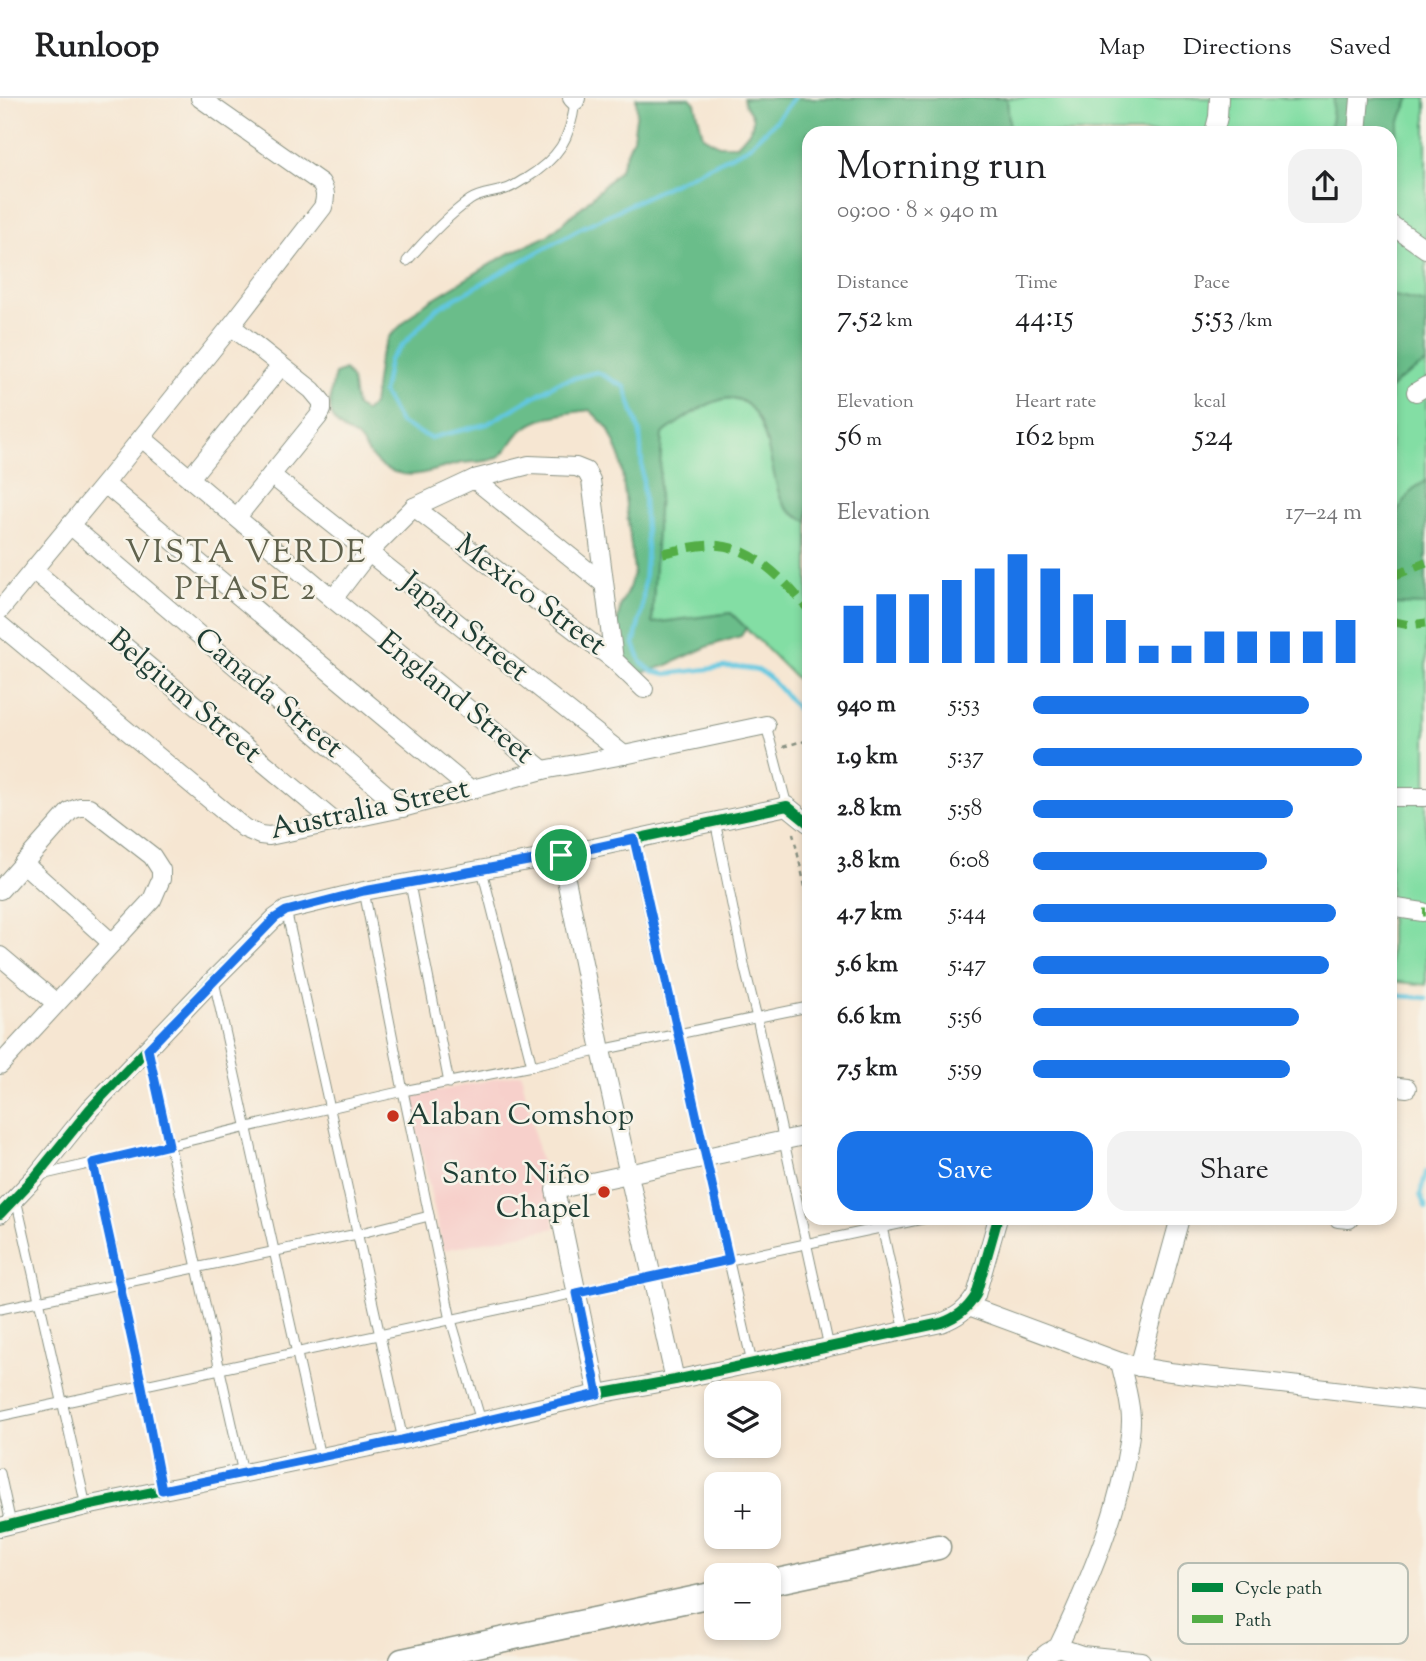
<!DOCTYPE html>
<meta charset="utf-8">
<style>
body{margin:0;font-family:"Sorts Mill Goudy",serif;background:#f2f2f2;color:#202124;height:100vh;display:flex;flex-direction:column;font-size:26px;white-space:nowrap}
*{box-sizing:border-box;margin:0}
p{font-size:23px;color:#757577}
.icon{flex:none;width:38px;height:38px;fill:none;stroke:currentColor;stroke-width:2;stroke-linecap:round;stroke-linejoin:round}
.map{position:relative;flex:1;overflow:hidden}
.details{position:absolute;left:802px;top:28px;width:595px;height:1099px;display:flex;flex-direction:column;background:#fff;border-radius:21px;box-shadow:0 4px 10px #0003}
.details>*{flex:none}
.buttons{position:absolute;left:704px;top:1283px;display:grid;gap:14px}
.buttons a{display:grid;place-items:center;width:77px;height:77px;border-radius:14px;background:#fff;box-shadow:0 4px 10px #0003;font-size:35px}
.pin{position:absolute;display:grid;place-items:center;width:60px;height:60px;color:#fff;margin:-30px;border:4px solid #fff;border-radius:50%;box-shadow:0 2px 7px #0007}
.round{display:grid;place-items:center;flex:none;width:74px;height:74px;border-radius:21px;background:#f2f2f2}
.head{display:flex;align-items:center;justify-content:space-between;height:119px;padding:0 35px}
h1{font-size:38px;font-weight:600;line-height:52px}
.stats{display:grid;grid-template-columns:repeat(3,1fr);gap:10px;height:119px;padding:7px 35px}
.stats div{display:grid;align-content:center}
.stats b{font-size:30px;font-weight:600}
.stats small{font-size:19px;font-weight:400}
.stats p{font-size:19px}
.chart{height:196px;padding:14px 35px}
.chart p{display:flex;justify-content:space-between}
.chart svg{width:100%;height:126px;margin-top:7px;stroke:#1a73e8;stroke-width:6}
.button{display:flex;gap:14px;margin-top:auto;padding:14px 35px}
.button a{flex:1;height:80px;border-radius:21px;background:#1a73e8;color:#fff;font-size:28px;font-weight:600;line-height:80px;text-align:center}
.button a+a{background:#f2f2f2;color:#202124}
ul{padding:0 35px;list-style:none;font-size:23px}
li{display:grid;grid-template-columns:112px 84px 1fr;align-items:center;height:52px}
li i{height:18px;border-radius:9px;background:#1a73e8}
header{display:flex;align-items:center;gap:42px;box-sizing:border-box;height:98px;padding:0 35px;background:#fff;border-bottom:2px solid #e0e0e0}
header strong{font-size:33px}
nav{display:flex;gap:38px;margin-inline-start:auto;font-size:24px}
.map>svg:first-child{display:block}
.built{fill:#f7d0cb}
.green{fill:#83dea4;stroke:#518e6c;stroke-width:2}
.forest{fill:#6abd8a;stroke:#447d5f;stroke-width:2}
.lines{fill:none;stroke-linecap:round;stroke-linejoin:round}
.stream{stroke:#62c7e0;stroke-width:4.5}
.service-casing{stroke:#8a9283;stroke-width:11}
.minor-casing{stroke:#8a9283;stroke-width:20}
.secondary-casing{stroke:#8a9283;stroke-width:27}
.path{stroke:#8a9283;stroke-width:2.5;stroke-dasharray:5 5;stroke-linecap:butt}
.service{stroke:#fff;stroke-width:9}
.minor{stroke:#fff;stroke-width:18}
.secondary{stroke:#fff;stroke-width:24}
.quiet{stroke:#52ad45;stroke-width:9;stroke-dasharray:18 9;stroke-linecap:butt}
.cycleway-casing{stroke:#f7f3e8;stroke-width:15}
.cycleway{stroke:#00873e;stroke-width:10}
.route-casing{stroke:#fff;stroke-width:14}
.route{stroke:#1a73e8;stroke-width:9}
.poi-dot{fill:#c8321e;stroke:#f7f3e8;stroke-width:2.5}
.labels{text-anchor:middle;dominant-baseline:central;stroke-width:5;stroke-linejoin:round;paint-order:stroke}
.street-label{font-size:30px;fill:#1f3d34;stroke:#f7f3e8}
.poi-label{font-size:30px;fill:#1f3d34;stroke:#f7f3e8;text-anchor:start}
.neighbourhood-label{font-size:32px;letter-spacing:2px;fill:#60624d;stroke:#f7f3e8}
.key{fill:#f7f3e8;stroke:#b6bcb2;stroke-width:2}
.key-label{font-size:19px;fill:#1f3d34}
</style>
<header>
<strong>Runloop</strong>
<nav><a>Map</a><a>Directions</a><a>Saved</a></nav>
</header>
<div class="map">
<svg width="1426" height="1563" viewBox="0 0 1426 1563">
<rect width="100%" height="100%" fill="#f7f3e8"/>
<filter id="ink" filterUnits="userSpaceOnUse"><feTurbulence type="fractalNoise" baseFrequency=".0143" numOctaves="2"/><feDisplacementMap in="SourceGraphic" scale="14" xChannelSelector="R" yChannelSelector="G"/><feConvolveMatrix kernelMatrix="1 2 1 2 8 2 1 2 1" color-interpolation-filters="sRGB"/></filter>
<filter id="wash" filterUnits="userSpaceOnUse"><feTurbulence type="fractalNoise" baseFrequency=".00686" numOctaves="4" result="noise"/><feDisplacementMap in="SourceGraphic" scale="28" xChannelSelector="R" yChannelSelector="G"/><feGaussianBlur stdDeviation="1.57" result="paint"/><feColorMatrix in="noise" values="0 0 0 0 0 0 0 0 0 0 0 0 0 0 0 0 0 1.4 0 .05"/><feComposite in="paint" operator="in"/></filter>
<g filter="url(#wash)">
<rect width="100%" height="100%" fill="#f6e6d2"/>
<polygon class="built" points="521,975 555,1130 443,1152 410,999"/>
<g class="green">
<polygon points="956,0 1426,0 1426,887 1390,883 1390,35 921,35"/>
<polygon points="808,151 808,592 731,515 652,526 663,300"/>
</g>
<g class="forest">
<path d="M636,0H690L695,5L703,38L719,47H737C744,39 758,28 751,16C747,10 744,7 743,0H1007L1010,35H808V423C796,419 786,413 781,401C768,371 768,284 717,303C697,310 679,324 662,336L652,525L731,515L746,530L741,538L709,548L665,568L641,575L631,570L620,556L617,525L621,506L629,490L634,473L620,358L608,330L590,312C567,315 537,318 519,335C510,344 508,355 494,361C485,365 472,363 462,365C432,371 409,387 380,367C369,360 364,345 356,339C350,335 343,333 338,327C325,315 331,291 335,276L345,272L352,282L356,308L365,314L373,307L379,261L389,239L421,208L506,157L547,138L585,106L619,73L633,40L637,13Z"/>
<polygon points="1334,0 1410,0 1402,17 1390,56 1390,35 1330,35"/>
<polygon points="1390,197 1426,205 1426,265 1398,283 1390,292"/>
<polygon points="1426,383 1426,507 1390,506 1390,425 1413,391"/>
</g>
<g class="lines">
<g class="stream">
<polyline points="794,0 775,24 747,50 579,131 436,211 389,262 383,295 400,325 430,340 487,326 559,284 597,274 625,289 640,335 647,450 642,511 634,546 641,564 652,573 667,576 724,569 737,569 758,572 769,579 779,590 795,608 808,630"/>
<polyline points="1390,897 1426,900"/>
<polyline points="1426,1074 1420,1097 1426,1110"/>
</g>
</g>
</g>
<g filter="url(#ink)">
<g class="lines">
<g class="service-casing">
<g id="service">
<path d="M407,163C426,141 446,119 470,102C480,95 495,95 506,91C513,89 519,84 525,81C558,61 571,41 575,3"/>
<polyline points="766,627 787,708"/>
<polyline points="715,723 745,871 757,920 829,1249"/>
<polyline points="633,741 752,1265"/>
<polyline points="482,772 532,968"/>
<polyline points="410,786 449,985"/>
<polyline points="364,793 403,993 451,1222 481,1323"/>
<polyline points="286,812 403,1342"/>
<polyline points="214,883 320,1359"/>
<polyline points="148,951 243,1375"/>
<polyline points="93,1064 142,1288 162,1392"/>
<polyline points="41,1077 403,993 532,968 601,952 808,909"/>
<polyline points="16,1101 86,1408"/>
<polyline points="880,1120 905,1233"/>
<polyline points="0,1211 357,1136 429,1118"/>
<polyline points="0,1318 927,1120"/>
<polyline points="0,1375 11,1426"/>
</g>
</g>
<g class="minor-casing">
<g id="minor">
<polyline points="572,0 575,3 576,0"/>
<polyline points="1214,35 1218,19 1219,0"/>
<polyline points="1357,35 1360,0"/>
<polyline points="1390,126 1426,151"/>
<polyline points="231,228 312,292 322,304 322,312 318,319 237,419"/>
<polyline points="1416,294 1426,288"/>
<polyline points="142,340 333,501 543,672"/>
<polyline points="271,377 624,657"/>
<polyline points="190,380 281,268"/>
<polyline points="474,381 604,486"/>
<polyline points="105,386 471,692"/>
<polyline points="414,409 614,562 644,591"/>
<polyline points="70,427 402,710"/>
<polyline points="33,472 336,725"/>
<polyline points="333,501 369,454 414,409 474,381 529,367 576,369 586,373 591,382 614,562"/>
<path d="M0,512L110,379L231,228L323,109C326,99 326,94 321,85L200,0"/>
<polyline points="0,527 244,730 260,737 269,738 402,710 543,672 624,657 766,627"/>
<polyline points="1390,699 1426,699"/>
<polyline points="561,757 601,952 675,1282"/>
<polyline points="23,765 112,845"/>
<polyline points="0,792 70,713 80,709 89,709 152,758 161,772 161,781 152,802 0,967"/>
<polyline points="1390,809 1423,814"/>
<polyline points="0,858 56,905"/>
<polyline points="1390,988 1407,990"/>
<polyline points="0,1116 36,1078 90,1011 213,882 275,820 286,812 364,793 561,757 787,708 808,725"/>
<polyline points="1338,1120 1349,1121"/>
<path d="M969,1208L1120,1264C1164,1276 1209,1278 1254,1283C1311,1289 1369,1296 1426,1303"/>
<polyline points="1139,1269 1180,1120"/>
<polyline points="598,1296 555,1092 808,1037"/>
<path d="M0,1429L86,1408L403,1342L598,1296L675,1282L941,1225C957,1219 967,1212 976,1197L998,1120"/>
<polyline points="1058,1549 1082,1557 1141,1563"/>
<path d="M1037,1563L1047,1555L1058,1549C1084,1495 1112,1430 1124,1371C1127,1355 1131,1339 1131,1323C1131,1303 1124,1283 1120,1264"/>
</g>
</g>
<g class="secondary-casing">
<g id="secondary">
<polyline points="768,1485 938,1449"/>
<polyline points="402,1563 716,1496"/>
</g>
</g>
<g class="path">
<polyline points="783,649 802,643 808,647"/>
<polyline points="793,735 808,802"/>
</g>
<use href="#service" class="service"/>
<use href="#minor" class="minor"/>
<use href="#secondary" class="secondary"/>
<g class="quiet">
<path d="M663,455C679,452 696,447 712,447C752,447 784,482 808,511"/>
<polyline points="1390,479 1426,465"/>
<polyline points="1390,523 1409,527 1426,525"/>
<polyline points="1423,814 1426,814"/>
</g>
<g class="cycleway-casing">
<g id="cycleway">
<polyline points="0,1116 36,1078 90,1011 213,882 275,820 286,812 364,793 561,757 787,708 808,725"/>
<path d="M0,1429L86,1408L403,1342L598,1296L675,1282L941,1225C957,1219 967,1212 976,1197L998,1120"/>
</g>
</g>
<use href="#cycleway" class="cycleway"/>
</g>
</g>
<g class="lines" filter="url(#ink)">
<g class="route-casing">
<polygon id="route" points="634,741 729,1162 577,1195 598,1296 402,1342 162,1392 142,1288 93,1065 169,1047 148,951 275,820 286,813 364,793 561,757"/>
</g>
<use href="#route" class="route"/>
</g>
<g class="poi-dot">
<circle cx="393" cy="1018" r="7"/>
<circle cx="604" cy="1094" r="7"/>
</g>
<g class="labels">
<g class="street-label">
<text transform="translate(530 498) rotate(37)">Mexico Street</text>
<text transform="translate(464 530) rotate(39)">Japan Street</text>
<text transform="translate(268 596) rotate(40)">Canada Street</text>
<text transform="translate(184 599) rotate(40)">Belgium Street</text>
<text transform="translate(455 601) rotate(39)">England Street</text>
<text transform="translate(370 712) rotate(-12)">Australia Street</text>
</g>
<g class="poi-label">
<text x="407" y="1018">Alaban Comshop</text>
<text x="590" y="1077" text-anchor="end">Santo Niño<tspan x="590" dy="34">Chapel</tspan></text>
</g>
<g class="neighbourhood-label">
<text x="246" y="456">VISTA VERDE<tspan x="246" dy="37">PHASE 2</tspan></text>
</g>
</g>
<rect x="1178" y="1465" width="230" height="81" rx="10" class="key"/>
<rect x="1192" y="1485" width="31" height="9" fill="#00873e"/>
<rect x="1192" y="1517" width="31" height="8" fill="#52ad45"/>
<g class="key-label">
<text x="1235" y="1496">Cycle path</text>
<text x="1235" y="1528">Path</text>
</g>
</svg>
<div class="buttons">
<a><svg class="icon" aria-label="layers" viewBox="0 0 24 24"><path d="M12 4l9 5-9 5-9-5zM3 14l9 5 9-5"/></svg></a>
<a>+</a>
<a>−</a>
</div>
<div class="pin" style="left:561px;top:757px;background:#1e9e55"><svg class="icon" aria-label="arrive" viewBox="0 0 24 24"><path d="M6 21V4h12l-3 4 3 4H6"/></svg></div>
<section class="details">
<div class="head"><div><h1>Morning run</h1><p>09:00 · 8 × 940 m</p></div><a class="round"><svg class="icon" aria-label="share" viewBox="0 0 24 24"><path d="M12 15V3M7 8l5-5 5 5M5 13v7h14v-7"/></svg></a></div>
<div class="stats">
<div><p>Distance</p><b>7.52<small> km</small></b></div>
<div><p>Time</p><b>44:15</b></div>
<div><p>Pace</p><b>5:53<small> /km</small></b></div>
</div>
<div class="stats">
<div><p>Elevation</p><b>56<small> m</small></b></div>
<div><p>Heart rate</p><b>162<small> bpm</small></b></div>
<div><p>kcal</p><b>524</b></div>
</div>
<div class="chart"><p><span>Elevation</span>17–24 m</p>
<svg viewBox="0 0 160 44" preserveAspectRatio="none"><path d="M5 44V24M15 44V20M25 44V20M35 44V15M45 44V11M55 44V6M65 44V11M75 44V20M85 44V29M95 44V38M105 44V38M115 44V33M125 44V33M135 44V33M145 44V33M155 44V29"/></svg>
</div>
<ul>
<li><b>940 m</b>5:53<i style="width:84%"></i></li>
<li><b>1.9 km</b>5:37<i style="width:100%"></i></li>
<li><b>2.8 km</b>5:58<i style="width:79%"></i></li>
<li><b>3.8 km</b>6:08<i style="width:71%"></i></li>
<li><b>4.7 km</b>5:44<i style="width:92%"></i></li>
<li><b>5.6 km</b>5:47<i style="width:90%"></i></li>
<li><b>6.6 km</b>5:56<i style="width:81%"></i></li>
<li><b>7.5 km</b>5:59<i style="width:78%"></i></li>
</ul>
<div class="button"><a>Save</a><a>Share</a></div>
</section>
</div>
